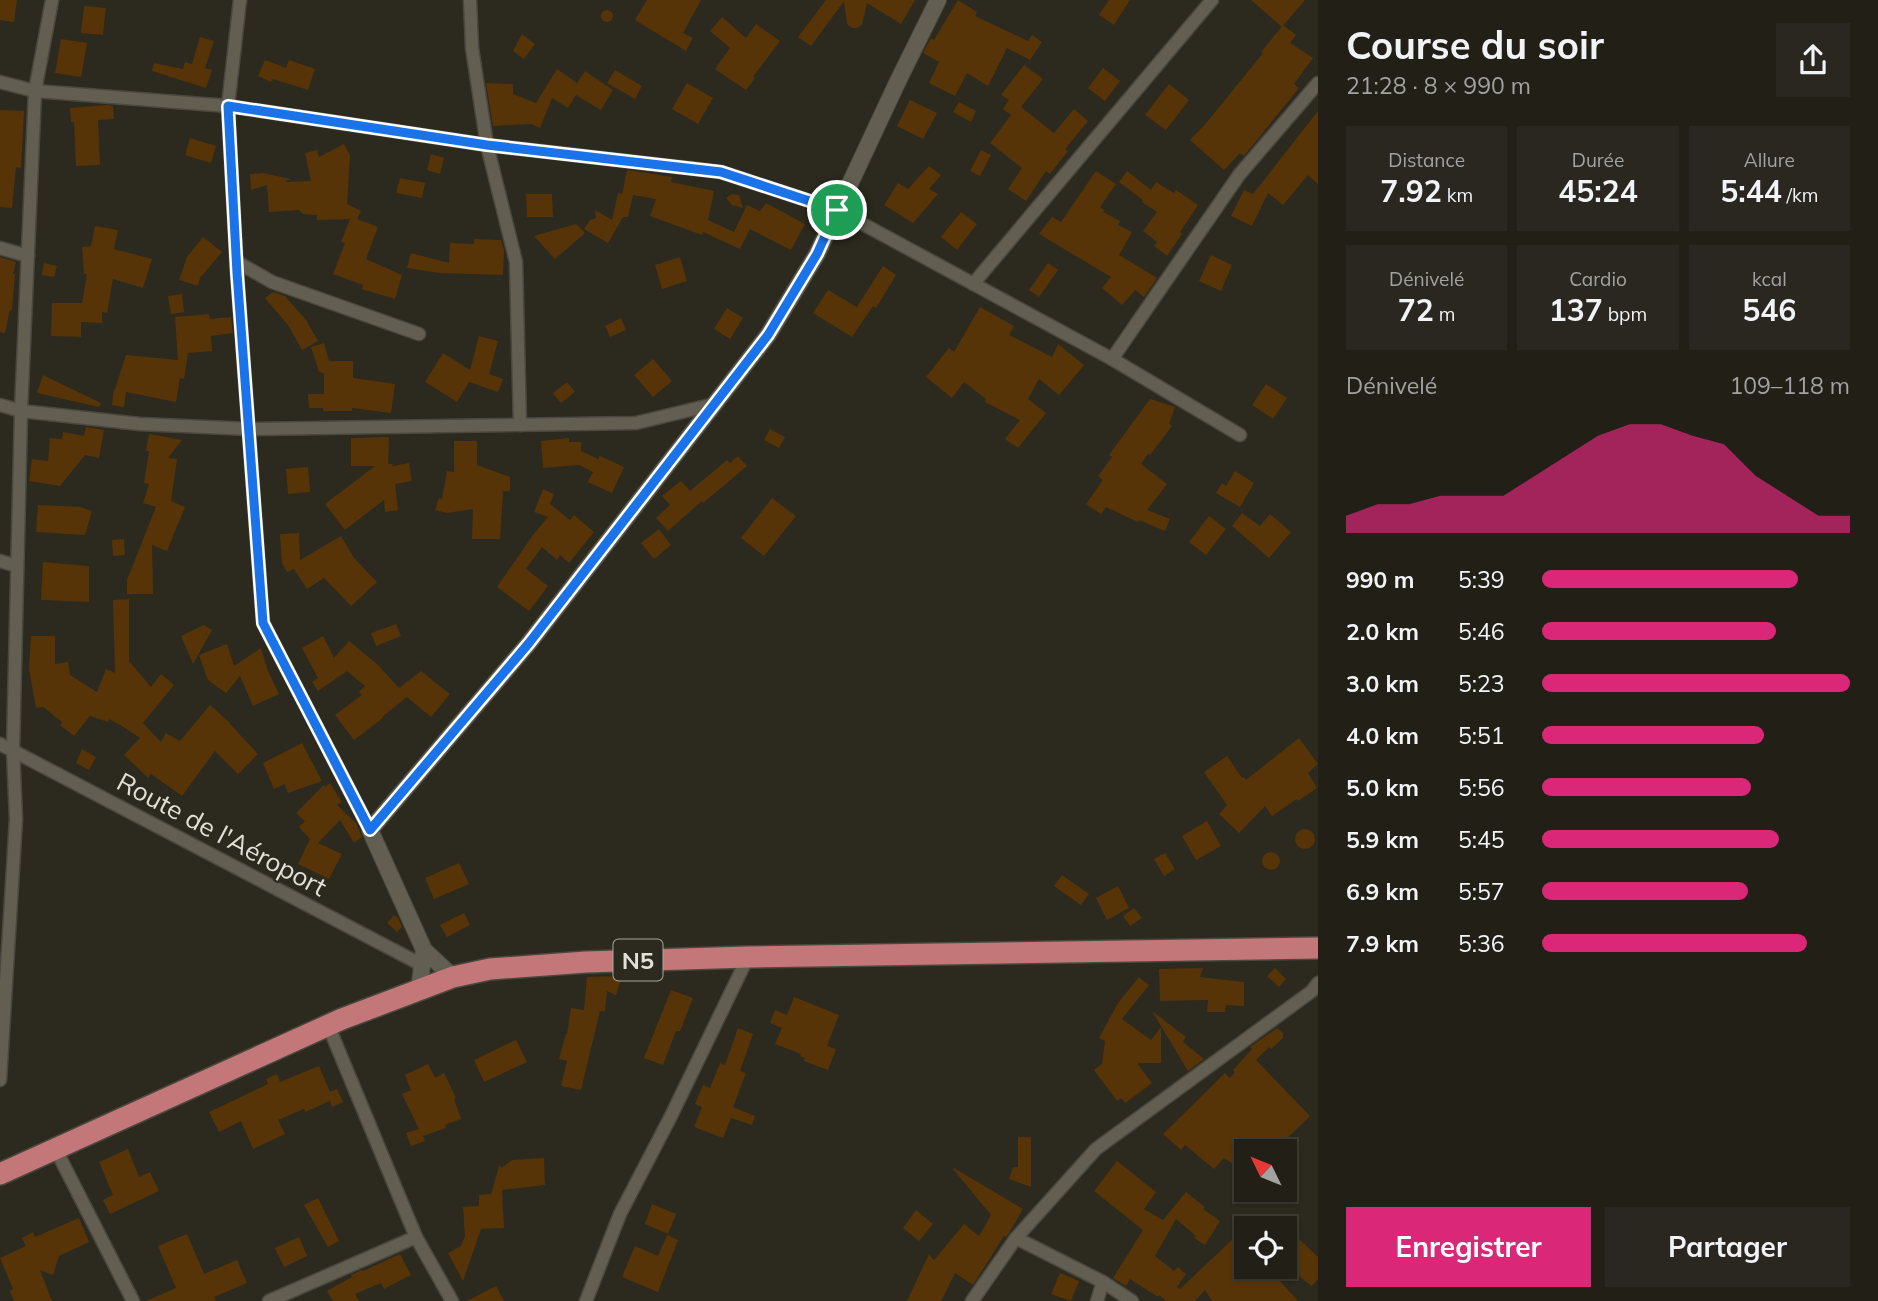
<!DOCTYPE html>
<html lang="fr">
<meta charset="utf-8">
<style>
body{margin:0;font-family:Mulish,sans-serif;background:#29271f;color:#f1f3f6;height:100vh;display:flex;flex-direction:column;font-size:26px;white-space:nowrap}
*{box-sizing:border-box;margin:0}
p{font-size:23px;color:#a2a2a1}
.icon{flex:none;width:38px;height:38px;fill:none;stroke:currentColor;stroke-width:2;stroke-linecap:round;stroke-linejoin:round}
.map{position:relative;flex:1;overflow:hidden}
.drawer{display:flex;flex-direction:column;background:#211f16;width:560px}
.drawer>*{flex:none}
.needle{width:46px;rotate:313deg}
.fabs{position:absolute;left:1234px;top:1139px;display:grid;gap:14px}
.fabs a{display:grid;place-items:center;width:63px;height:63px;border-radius:0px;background:#211f16;box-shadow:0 2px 5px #0004,0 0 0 2px #3e3d35;font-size:35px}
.pin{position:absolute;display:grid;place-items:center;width:60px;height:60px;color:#fff;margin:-30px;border:4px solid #fff;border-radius:50%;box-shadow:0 2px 7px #0007}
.round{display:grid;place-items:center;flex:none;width:74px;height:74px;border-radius:0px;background:#29271f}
.headline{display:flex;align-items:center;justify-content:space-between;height:119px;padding:0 28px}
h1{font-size:38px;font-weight:700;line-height:52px}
.metrics{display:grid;grid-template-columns:repeat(3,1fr);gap:10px;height:119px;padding:7px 28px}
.metrics div{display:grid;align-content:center;border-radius:0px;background:#29271f;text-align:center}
.metrics b{font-size:30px;font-weight:700}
.metrics small{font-size:19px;font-weight:400}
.metrics p{font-size:19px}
.chart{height:196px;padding:14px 28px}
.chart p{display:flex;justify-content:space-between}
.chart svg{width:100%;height:126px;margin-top:7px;fill:#db2777;opacity:.7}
.button{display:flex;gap:14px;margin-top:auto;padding:14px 28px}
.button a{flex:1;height:80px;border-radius:0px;background:#db2777;color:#fff;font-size:28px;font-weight:700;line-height:80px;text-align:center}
.button a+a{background:#29271f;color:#f1f3f6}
ul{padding:0 28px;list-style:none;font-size:23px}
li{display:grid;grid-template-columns:112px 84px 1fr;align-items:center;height:52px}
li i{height:18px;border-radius:9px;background:#db2777}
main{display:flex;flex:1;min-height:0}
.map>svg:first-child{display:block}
.building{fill:#563408}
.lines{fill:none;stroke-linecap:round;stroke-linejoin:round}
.minor-casing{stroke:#4a483e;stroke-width:15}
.tertiary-casing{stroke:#4a483e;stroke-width:18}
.trunk-casing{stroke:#4a483e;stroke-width:24}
.minor{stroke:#625f52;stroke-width:12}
.tertiary{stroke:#625f52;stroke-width:16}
.trunk{stroke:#c37779;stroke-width:21}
.route-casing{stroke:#fff;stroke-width:14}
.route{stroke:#1a73e8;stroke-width:9}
.labels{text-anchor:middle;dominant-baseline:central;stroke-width:5;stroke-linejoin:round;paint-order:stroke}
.shield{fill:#2c291e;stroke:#aba9a1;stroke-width:2}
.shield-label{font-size:24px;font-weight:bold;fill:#e2e0d9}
.street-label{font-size:26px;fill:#e2e0d9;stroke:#2c291e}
</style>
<main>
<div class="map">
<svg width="1318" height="1301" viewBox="0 0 1318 1301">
<rect width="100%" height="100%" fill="#2c291e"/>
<g class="building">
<polygon points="0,0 17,0 14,22 0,20"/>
<polygon points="647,0 701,0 683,33 693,38 686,51 635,20"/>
<polygon points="826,0 915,0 901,24 867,3 862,25 857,28 852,28 847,24 844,1 811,46 798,37"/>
<polygon points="958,0 977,12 975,16 1028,41 1032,35 1042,42 1030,60 1007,48 988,86 967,73 955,96 929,83 939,62 923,53 931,38 934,40"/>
<polygon points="1109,0 1130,0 1114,25 1099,15"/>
<polygon points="1251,0 1305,0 1282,27"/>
<polygon points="84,6 106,8 103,35 81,33"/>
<circle cx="607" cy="16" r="6"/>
<polygon points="722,17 746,38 756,24 780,41 753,77 755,78 746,90 715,69 730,48 710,31"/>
<polygon points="1283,25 1296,35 1290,43 1313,58 1294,84 1299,88 1244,156 1240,153 1224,170 1190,140 1208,121 1263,53 1261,52"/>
<polygon points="522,34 535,44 524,59 513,51"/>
<polygon points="200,37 214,41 205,68 212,70 206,88 152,71 154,63 183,69 185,62 192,64"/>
<polygon points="61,39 87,43 81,77 55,73"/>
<polygon points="265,60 286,68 289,60 315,69 308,90 273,79 271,82 258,76"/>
<polygon points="1024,65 1043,79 1021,107 1054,133 1074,109 1088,121 1065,149 1068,151 1050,174 1046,171 1026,201 1008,189 1022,168 990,143 1011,115 1003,109 1009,100 1001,95"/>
<polygon points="1103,68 1120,81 1105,101 1088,88"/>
<polygon points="557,69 577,83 585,71 613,90 601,110 576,95 568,108 552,98 540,128 531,124 493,126 486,83 513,84 513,94 536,103"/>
<polygon points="615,70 642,86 635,99 607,83"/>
<polygon points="687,83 713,98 698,124 672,109"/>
<polygon points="1169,84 1189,100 1166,130 1145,115"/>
<polygon points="910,100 937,113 923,139 897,126"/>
<polygon points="959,102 976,111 971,122 953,112"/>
<polygon points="107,105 113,106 114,119 98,120 100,165 76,166 74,122 71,122 70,108"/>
<polygon points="0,110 24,111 21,168 16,167 12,208 0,207"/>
<polygon points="1318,111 1318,184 1308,175 1283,205 1268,193 1252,226 1231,216 1244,190 1253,194"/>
<polygon points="190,138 216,146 211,163 185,155"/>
<polygon points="344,144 350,155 347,204 361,211 357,219 378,227 366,259 402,275 395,299 362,289 363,285 333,274 345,243 341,242 350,219 317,220 317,215 303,214 299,210 269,212 267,185 251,190 250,174 263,173 291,179 286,181 286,182 311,181 305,153 317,150 319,157"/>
<polygon points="981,150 991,155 980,176 970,171"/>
<polygon points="431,154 444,158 440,174 427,170"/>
<polygon points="929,166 941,175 929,189 938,194 913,223 884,205 898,183 908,189"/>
<polygon points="627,170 672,177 671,182 714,191 708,220 734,232 747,205 760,211 766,203 805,224 791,250 750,229 740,249 703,232 702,235 650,216 656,199 633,195 628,217 623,217 608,243 584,229 590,220 596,218 595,210 612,220 618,193 622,194"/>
<polygon points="1096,171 1116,184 1100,207 1104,210 1103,212 1120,221 1118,225 1132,232 1119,255 1157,278 1144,297 1135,290 1122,305 1102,288 1111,277 1039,234 1052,217 1061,222"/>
<polygon points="1127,171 1151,190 1156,182 1174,193 1176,190 1198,205 1180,232 1182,234 1167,256 1154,246 1157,242 1143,231 1157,212 1142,202 1143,200 1119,182"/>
<polygon points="400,178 425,183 422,198 396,193"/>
<polygon points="526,194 552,194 553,217 527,217"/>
<polygon points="732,194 739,195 743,208 732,205 726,198"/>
<polygon points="961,212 977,224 957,250 941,237"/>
<polygon points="576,224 585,233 555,259 534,236"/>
<polygon points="95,226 118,230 114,249 152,259 143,288 113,279 107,313 102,312 102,323 81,322 81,337 51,336 52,303 82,303 87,274 84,274 82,247 91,246"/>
<polygon points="203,237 222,252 200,278 198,286 179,280 187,257"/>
<polygon points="474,239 501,240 504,250 503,275 439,273 407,268 411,253 449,263 450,243 474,244"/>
<polygon points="1211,255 1232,265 1221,291 1199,281"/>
<polygon points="0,257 16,262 13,274 15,274 12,310 10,310 5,333 0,332"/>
<polygon points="680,257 687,281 662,289 655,265"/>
<polygon points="44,263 57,266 54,277 42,275"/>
<polygon points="1048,263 1058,270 1039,297 1029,290"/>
<polygon points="883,266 896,275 876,308 873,306 852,337 813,313 828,290 857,307"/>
<polygon points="273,292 285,296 306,320 318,341 302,350 288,325 265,298"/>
<polygon points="182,294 184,312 171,314 168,296"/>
<polygon points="980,307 1014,326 1009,335 1052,357 1058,344 1084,365 1059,395 1039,379 1028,399 1046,413 1018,448 1005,439 1020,420 985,402 986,399 964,382 952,398 926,377 949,348 954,352"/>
<polygon points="727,308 743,318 730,339 714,329"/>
<polygon points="209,314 210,319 231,317 233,333 211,336 212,351 188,353 184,379 180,378 176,402 126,392 124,407 112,405 114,389 115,389 126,355 178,360 175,317"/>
<polygon points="621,318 626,330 610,337 605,326"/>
<polygon points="479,336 498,341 489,374 503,379 498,392 469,382 457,402 425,382 443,353 470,370"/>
<polygon points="324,343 329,361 353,361 353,378 395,384 391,413 352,408 352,411 323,411 323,408 309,408 308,394 324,394 324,373 319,372 311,347"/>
<polygon points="653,359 672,381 653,397 634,375"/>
<polygon points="43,375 101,403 99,407 37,393"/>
<polygon points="567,382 575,392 561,403 553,393"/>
<polygon points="1266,384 1287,398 1273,419 1252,405"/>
<polygon points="1150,399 1175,407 1169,424 1172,426 1150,455 1148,454 1141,464 1167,484 1147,510 1170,519 1165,531 1139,520 1138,522 1106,507 1101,514 1086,504 1103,480 1098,476 1112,457 1109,455"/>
<polygon points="86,427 104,430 99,458 85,455 60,486 29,481 32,459 48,461 50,438 62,439 63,432 84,436"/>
<polygon points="770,429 785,437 779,448 764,440"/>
<polygon points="149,434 182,440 168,458 177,459 171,501 185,507 167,551 152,545 153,594 127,594 127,580 156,507 143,503 149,484 144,483 149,451 146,451"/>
<polygon points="389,437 388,464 393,464 392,466 409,463 412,481 395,484 398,510 385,512 384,500 345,530 325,504 375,466 351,466 351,438"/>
<polygon points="569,438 569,442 581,442 581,451 598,459 600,456 624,467 612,493 588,482 593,472 579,465 543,468 541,441"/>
<polygon points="454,441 477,441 477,465 510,477 510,491 503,491 500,539 472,539 473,509 447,513 435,510 439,498 442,499 447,471 454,472"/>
<polygon points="738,456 747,466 703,503 702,501 668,531 656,518 670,505 662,496 681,481 690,491 727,460 730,463"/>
<polygon points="308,467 310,492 288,494 286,469"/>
<polygon points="1235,471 1254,483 1240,507 1216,493 1222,483 1226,486"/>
<polygon points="543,489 554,494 550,504 570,520 574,515 594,532 569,563 560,555 557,560 542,547 526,569 548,586 529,611 497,587 533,535 548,517 534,512"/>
<polygon points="772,498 796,516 764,556 741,538"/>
<polygon points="38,505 80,507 92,511 85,535 36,532"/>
<polygon points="1242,513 1260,526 1270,514 1291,532 1269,558 1232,526"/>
<polygon points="1209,516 1226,529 1206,555 1189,542"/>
<polygon points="659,529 671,545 654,559 641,543"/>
<polygon points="299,533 300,560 341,536 354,558 377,582 351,606 324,578 307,589 294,569 287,572 282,563 280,534"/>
<polygon points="124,539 125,555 113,556 112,540"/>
<polygon points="43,562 89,566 89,602 41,600"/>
<polygon points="129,599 129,661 151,687 161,674 174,685 143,723 161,742 166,733 180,741 210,705 229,722 229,723 258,754 238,774 215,751 182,796 151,774 148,778 124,755 140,738 122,726 109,719 108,722 90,716 74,736 60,725 62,722 43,707 36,708 29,669 31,636 55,636 55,664 68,662 70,675 97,692 106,669 115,673 113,600"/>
<polygon points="396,624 401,636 376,646 371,633"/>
<polygon points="204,625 212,630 193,664 181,636"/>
<polygon points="323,636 334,658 349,641 377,664 399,688 421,671 450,694 431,717 407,697 382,717 383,718 354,740 335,715 362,695 359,692 365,686 347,671 318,691 312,682 318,678 302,648"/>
<polygon points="227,644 234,666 261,648 268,671 279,694 253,706 240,676 226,693 208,680 199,655"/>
<polygon points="1299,738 1318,764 1308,773 1317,788 1298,801 1297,799 1272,816 1265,806 1239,833 1219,814 1227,805 1204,772 1227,756 1242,778 1244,777 1246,780"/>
<polygon points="302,743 322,781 288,793 285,784 274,789 263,763"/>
<polygon points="82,749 96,757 89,770 76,763"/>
<polygon points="330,783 342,802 337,805 356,823 362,837 354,843 340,820 318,843 342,854 329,879 298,864 310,839 299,827 305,821 296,813 324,785 325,787"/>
<polygon points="1207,821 1221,846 1196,860 1182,836"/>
<circle cx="1305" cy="839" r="10"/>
<circle cx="1271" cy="861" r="9"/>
<polygon points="1165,853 1175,869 1164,876 1154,859"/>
<polygon points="459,863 469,884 434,899 425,878"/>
<polygon points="1062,875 1089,894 1081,905 1054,886"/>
<polygon points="1118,886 1129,908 1107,920 1096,898"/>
<polygon points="1134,908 1142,918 1130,926 1123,916"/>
<polygon points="464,913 470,925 447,937 440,925"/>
<polygon points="394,915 398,918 402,927 397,932 387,923"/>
<polygon points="1203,968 1200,977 1244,982 1244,1006 1226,1005 1225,1012 1207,1012 1208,1000 1160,1001 1159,969"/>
<polygon points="1275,968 1286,979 1279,987 1267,976"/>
<polygon points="622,976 616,995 607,991 605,1011 600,1011 581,1090 561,1086 567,1061 559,1059 566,1034 567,1034 571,1008 584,1010 587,977"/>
<polygon points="1139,977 1149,985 1122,1019 1151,1040 1161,1027 1161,1063 1137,1063 1152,1083 1125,1103 1121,1098 1117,1101 1094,1070 1102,1064 1105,1041 1099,1038 1118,1003"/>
<polygon points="671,990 693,998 680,1031 676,1031 663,1065 644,1058"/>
<polygon points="794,997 839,1015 827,1046 836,1049 828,1070 804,1061 805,1058 800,1056 801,1054 775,1044 782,1028 770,1023 775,1010 787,1015"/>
<polygon points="1152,1011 1186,1037 1183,1042 1204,1059 1188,1071"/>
<polygon points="738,1028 753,1034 740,1071 746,1073 733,1107 755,1116 752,1125 731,1118 723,1138 694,1127 702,1107 695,1104 703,1085 710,1088 720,1063 725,1065"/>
<polygon points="1277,1028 1283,1033 1283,1038 1271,1049 1269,1047 1256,1060 1310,1116 1282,1143 1291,1152 1246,1152 1246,1160 1241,1169 1224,1158 1214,1169 1185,1145 1181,1150 1163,1134 1225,1073 1230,1078 1235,1072 1233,1070 1252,1049 1250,1047"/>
<polygon points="516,1040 527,1062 484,1082 474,1060"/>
<polygon points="428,1064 435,1078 444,1073 456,1098 454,1099 461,1119 445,1125 446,1128 423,1136 425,1141 411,1146 406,1133 419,1129 402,1094 411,1090 405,1075"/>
<polygon points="319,1066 330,1092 337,1089 343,1102 332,1107 330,1101 305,1112 304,1109 278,1120 285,1134 253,1149 241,1121 219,1132 209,1112 268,1084 266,1079 277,1074 280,1082"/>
<polygon points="1018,1137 1031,1137 1031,1187 1009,1179 1013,1167 1018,1167"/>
<polygon points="128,1149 139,1177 150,1172 159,1191 110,1214 103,1200 113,1195 99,1162"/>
<polygon points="544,1158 545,1185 502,1190 504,1228 481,1229 463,1281 448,1253 461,1246 465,1236 463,1207 479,1206 479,1195 491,1194 499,1166 501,1166 501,1168 512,1160"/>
<polygon points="1117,1161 1156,1192 1144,1209 1163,1220 1186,1192 1205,1207 1203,1209 1220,1221 1205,1245 1194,1238 1196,1236 1176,1219 1155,1256 1174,1271 1178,1267 1186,1274 1177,1287 1180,1289 1235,1237 1246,1249 1246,1267 1263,1267 1271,1271 1298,1301 1212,1301 1205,1290 1195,1301 1166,1301 1159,1295 1158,1297 1130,1279 1126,1286 1113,1278 1143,1230 1094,1191"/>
<polygon points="954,1168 1023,1209 1009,1233 1006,1237 1004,1236 973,1285 955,1273 941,1301 907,1301 929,1254 934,1260 964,1224 979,1236 991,1215 953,1169"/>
<polygon points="318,1198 339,1241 328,1247 304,1205"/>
<polygon points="652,1204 676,1214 668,1234 645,1224"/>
<polygon points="916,1210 933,1224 919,1241 903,1228"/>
<polygon points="79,1218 89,1242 59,1256 53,1275 40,1270 52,1301 14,1301 10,1291 13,1289 0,1258 26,1246 22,1238 33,1232 35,1237"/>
<polygon points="187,1234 204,1274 237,1260 247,1283 214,1297 216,1301 146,1301 176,1288 158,1246"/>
<polygon points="667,1235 678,1240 658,1292 622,1277 635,1246 658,1256"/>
<polygon points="299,1237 307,1256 284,1267 275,1248"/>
<polygon points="1298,1238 1318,1257 1318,1279 1312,1286 1284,1265 1284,1250"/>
<polygon points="400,1254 411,1275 384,1289 381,1283 355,1294 359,1301 333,1301 327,1291 352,1277 351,1275 362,1270 363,1271"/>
<polygon points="1060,1273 1079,1281 1071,1301 1051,1294"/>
<polygon points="496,1286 504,1301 467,1301"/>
</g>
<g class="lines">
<g class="minor-casing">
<g id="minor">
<polyline points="240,0 228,106 237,273 263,623 370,830"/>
<polyline points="470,0 472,48 487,145 516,262 520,425"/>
<polyline points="0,82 35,91 228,106 487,145 721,172 837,210 1112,359 1240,435"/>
<polyline points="0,248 28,256"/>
<polyline points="237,262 272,282 419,334"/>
<polyline points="973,284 1212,0"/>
<polyline points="1112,359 1239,175 1318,83"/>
<polyline points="0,405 21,411 140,424 249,429 636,423 715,404"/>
<polyline points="0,561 17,566"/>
<polyline points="0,744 422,965"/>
<polyline points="328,1025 416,1237 452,1301"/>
<polyline points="0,1080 16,819 13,750 21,411 35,91 52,0"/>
<polyline points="55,1148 133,1301"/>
<polyline points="1016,1238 1103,1282 1132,1301"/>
<polyline points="269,1301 416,1237"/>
<polyline points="586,1301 620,1214 671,1116 748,957"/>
<polyline points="972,1301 1016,1238 1096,1149 1312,991 1318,983"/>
<polyline points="1097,1301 1103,1282"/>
</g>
</g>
<g class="tertiary-casing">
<g id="tertiary">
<polyline points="453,977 424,950 370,830 529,643 768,335 817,254 898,81 938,0"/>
<polyline points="419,990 424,950"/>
</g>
</g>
<g class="trunk-casing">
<polyline id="trunk" points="0,1174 342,1019 453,977 490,969 586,962 748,957 1318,948"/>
</g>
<use href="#minor" class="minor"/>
<use href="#tertiary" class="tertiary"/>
<use href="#trunk" class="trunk"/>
</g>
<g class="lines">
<g class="route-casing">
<polygon id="route" points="228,106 487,145 721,172 837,210 817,254 768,335 529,643 370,830 263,623 237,273"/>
</g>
<use href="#route" class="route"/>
</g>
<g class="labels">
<rect class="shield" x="613.5" y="939.5" width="49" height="41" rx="5"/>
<g class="shield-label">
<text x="638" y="960">N5</text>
</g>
<g class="street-label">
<text transform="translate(222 834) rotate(28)">Route de l'Aéroport</text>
</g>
</g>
</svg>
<div class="fabs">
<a><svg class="needle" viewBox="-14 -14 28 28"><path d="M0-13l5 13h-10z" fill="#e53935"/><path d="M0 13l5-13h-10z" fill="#a2a2a1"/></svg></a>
<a><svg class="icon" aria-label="locate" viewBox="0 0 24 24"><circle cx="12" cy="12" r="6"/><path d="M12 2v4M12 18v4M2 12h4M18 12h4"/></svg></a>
</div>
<div class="pin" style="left:837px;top:210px;background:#1e9e55"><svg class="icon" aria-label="arrive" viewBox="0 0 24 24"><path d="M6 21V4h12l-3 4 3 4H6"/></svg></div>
</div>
<section class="drawer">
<div class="headline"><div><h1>Course du soir</h1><p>21:28 · 8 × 990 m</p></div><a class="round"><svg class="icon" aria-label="share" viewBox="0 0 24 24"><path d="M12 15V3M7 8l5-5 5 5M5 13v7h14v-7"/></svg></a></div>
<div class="metrics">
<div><p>Distance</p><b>7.92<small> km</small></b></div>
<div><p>Durée</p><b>45:24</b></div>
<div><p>Allure</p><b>5:44<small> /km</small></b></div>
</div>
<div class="metrics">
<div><p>Dénivelé</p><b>72<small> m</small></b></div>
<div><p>Cardio</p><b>137<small> bpm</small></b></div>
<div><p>kcal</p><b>546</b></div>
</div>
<div class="chart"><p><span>Dénivelé</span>109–118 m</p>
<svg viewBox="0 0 160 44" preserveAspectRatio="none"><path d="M0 44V38L10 34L20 34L30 31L40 31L50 31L60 24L70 17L80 10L90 6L100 6L110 10L120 13L130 24L140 31L150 38L160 38V44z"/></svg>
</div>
<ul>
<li><b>990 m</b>5:39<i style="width:83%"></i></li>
<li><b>2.0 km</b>5:46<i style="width:76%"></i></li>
<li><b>3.0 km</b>5:23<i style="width:100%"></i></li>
<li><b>4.0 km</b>5:51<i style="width:72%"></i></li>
<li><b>5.0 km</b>5:56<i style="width:68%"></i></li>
<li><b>5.9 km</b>5:45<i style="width:77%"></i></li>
<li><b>6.9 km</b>5:57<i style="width:67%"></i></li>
<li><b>7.9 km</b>5:36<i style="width:86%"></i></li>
</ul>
<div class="button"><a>Enregistrer</a><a>Partager</a></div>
</section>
</main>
